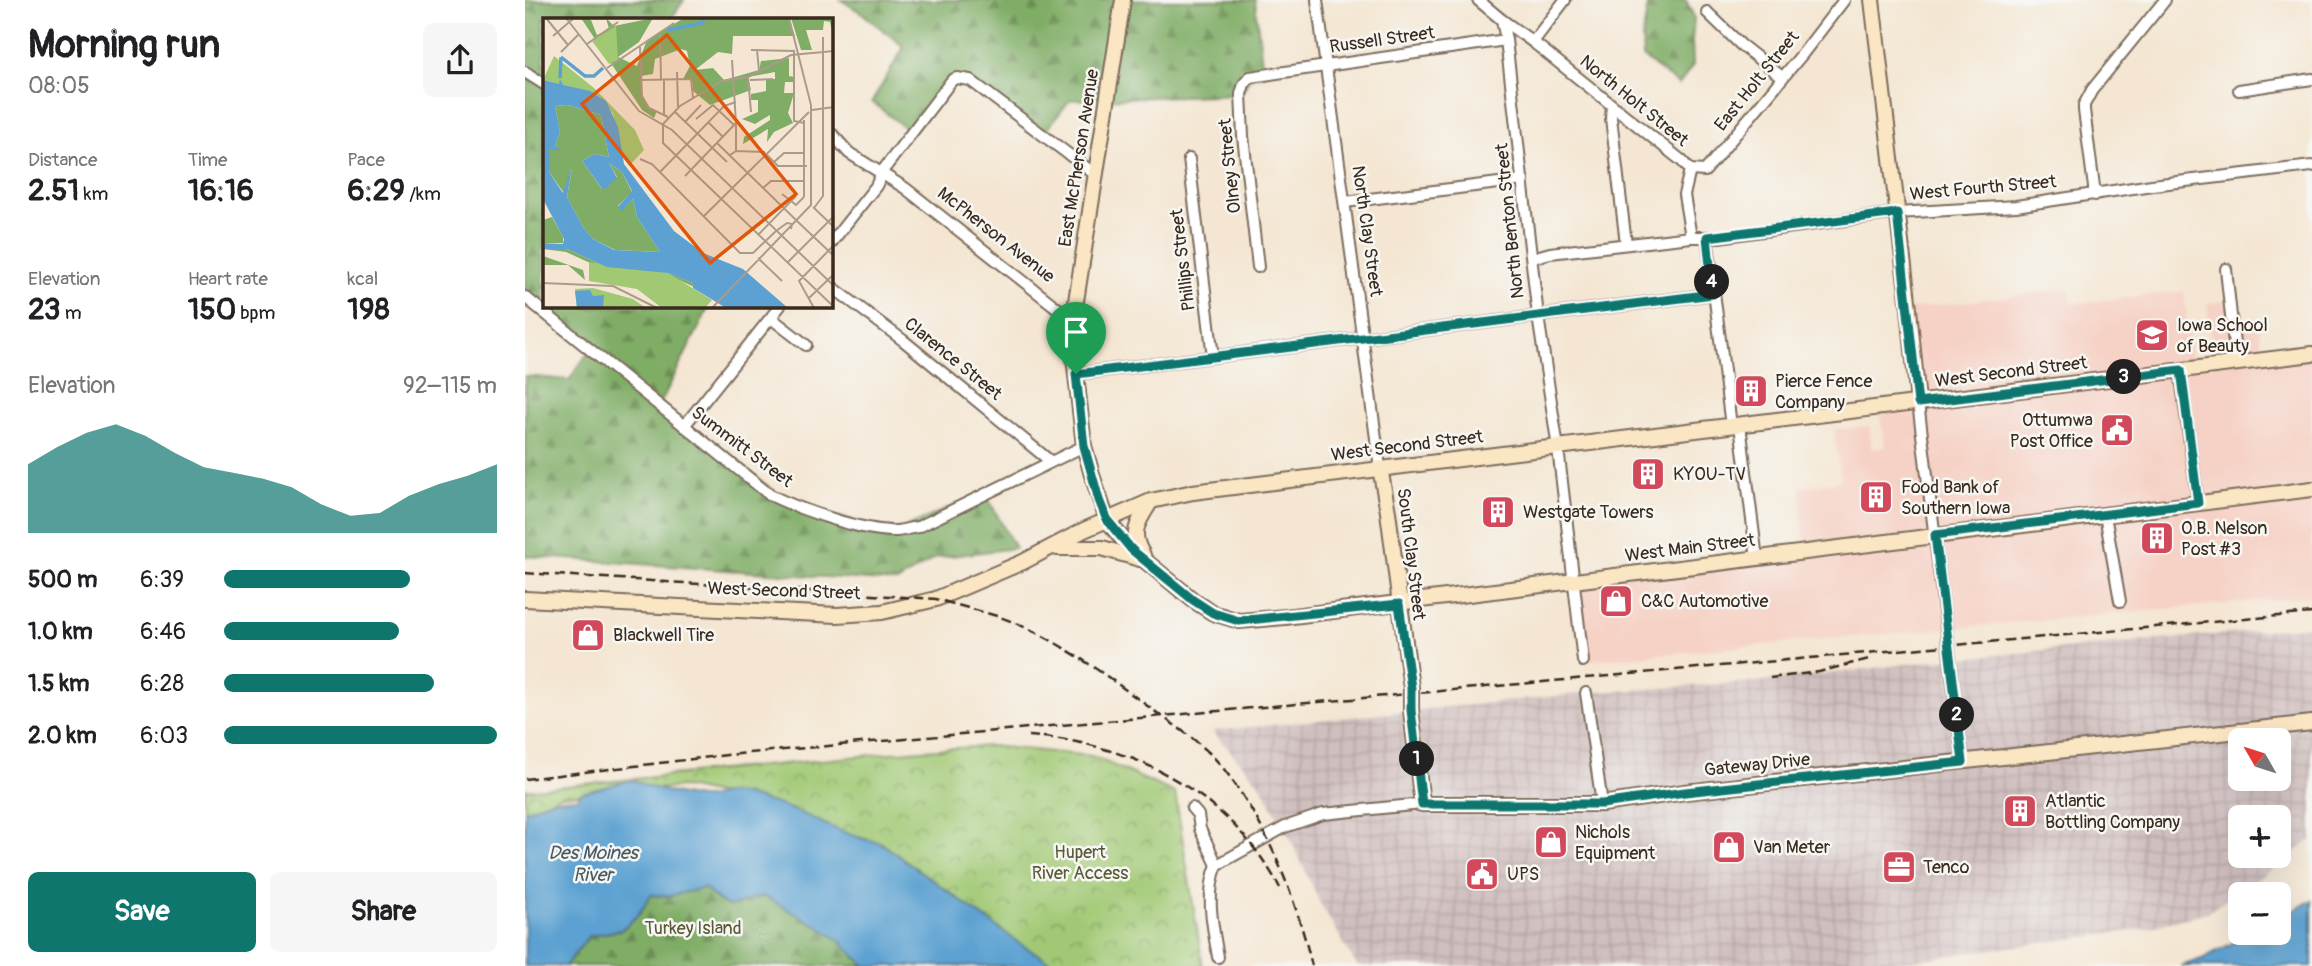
<!DOCTYPE html>
<meta charset="utf-8">
<style>
body{margin:0;font-family:Pangolin,sans-serif;background:#f6f6f6;color:#202124;height:100vh;display:flex;flex-direction:column;font-size:26px;white-space:nowrap}
*{box-sizing:border-box;margin:0}
p{font-size:23px;color:#757577}
.icon{flex:none;width:38px;height:38px;fill:none;stroke:currentColor;stroke-width:2;stroke-linecap:round;stroke-linejoin:round}
.map{position:relative;flex:1;overflow:hidden}
.sheet{display:flex;flex-direction:column;background:#fff;width:525px}
.sheet>*{flex:none}
.needle{width:46px;rotate:309deg}
.fabs{position:absolute;left:1703px;top:728px;display:grid;gap:14px}
.fabs a{display:grid;place-items:center;width:63px;height:63px;border-radius:10px;background:#fff;box-shadow:0 7px 28px #0002;font-size:35px}
.pin{position:absolute;display:grid;place-items:center;width:60px;height:60px;color:#fff;margin:-72px -30px;border-radius:50% 50% 50% 0;rotate:-45deg;box-shadow:0 0 7px #0007}
.pin .icon{rotate:45deg}
.km{position:absolute;width:35px;height:35px;margin:-18px;border-radius:50%;background:#222;color:#fff;font-size:19px;line-height:35px;text-align:center}
.round{display:grid;place-items:center;flex:none;width:74px;height:74px;border-radius:10px;background:#f6f6f6}
.summary{display:flex;align-items:center;justify-content:space-between;height:119px;padding:0 28px}
h1{font-size:38px;font-weight:700;line-height:52px}
.metrics{display:grid;grid-template-columns:repeat(3,1fr);gap:10px;height:119px;padding:7px 28px}
.metrics div{display:grid;align-content:center}
.metrics b{font-size:30px;font-weight:700}
.metrics small{font-size:19px;font-weight:400}
.metrics p{font-size:19px}
.chart{height:196px;padding:14px 28px}
.chart p{display:flex;justify-content:space-between}
.chart svg{width:100%;height:126px;margin-top:7px;fill:#0f766e;opacity:.7}
.action{display:flex;gap:14px;margin-top:auto;padding:14px 28px}
.action a{flex:1;height:80px;border-radius:10px;background:#0f766e;color:#fff;font-size:28px;font-weight:700;line-height:80px;text-align:center}
.action a+a{background:#f6f6f6;color:#202124}
ul{padding:0 28px;list-style:none;font-size:23px}
li{display:grid;grid-template-columns:112px 84px 1fr;align-items:center;height:52px}
li i{height:18px;border-radius:9px;background:#0f766e}
main{display:flex;flex:1;min-height:0}
.map>svg:first-child{display:block}
.built{fill:#f6d1c5}
.industrial{fill:url(#industrial-grid);fill-rule:evenodd}
.forest{fill:url(#forest-firs);stroke:#5e6c42;stroke-width:2}
.park{fill:url(#park-crowns);stroke:#6e7a49;stroke-width:2}
.water{fill:#5ca1d1;stroke:#4c6678;stroke-width:2}
.lines{fill:none;stroke-linecap:round;stroke-linejoin:round}
.street-casing{stroke:#7c6c5d;stroke-width:14}
.secondary-casing{stroke:#7c6c5d;stroke-width:18}
.street{stroke:#fff;stroke-width:10}
.secondary{stroke:#fbe6c4;stroke-width:14}
.rail{stroke:#3b2a1e;stroke-width:2.5;stroke-dasharray:10 5;stroke-linecap:butt}
.route-casing{stroke:#fff;stroke-width:14}
.route{stroke:#0f766e;stroke-width:9}
.labels{text-anchor:middle;dominant-baseline:central;stroke-width:5;stroke-linejoin:round;paint-order:stroke}
.street-label{font-size:18px;fill:#3b2a1e;stroke:#f6f6f2}
.poi-label{font-size:18px;fill:#3b2a1e;stroke:#f6f6f2;text-anchor:start}
.park-label{font-size:18px;fill:#5a5a38;stroke:#f6f6f2}
.water-label{font-size:19px;font-style:italic;fill:#485a66;stroke:#f6f6f2}
.inset-river{fill:none;stroke:#5ca1d1;stroke-width:3.5}
.inset-road{fill:none;stroke:#aa9b8a;stroke-width:2}
.view{fill:#df570d;fill-opacity:0.15;stroke:#df570d;stroke-width:3.5}
.inset-edge{fill:none;stroke:#3b2a1e;stroke-width:3.5}
</style>
<main>
<section class="sheet">
<div class="summary"><div><h1>Morning run</h1><p>08:05</p></div><a class="round"><svg class="icon" aria-label="share" viewBox="0 0 24 24"><path d="M12 15V3M7 8l5-5 5 5M5 13v7h14v-7"/></svg></a></div>
<div class="metrics">
<div><p>Distance</p><b>2.51<small> km</small></b></div>
<div><p>Time</p><b>16:16</b></div>
<div><p>Pace</p><b>6:29<small> /km</small></b></div>
</div>
<div class="metrics">
<div><p>Elevation</p><b>23<small> m</small></b></div>
<div><p>Heart rate</p><b>150<small> bpm</small></b></div>
<div><p>kcal</p><b>198</b></div>
</div>
<div class="chart"><p><span>Elevation</span>92–115 m</p>
<svg viewBox="0 0 160 44" preserveAspectRatio="none"><path d="M0 44V20L10 14L20 9L30 6L40 10L50 16L60 21L70 23L80 25L90 28L100 34L110 38L120 37L130 31L140 27L150 24L160 20V44z"/></svg>
</div>
<ul>
<li><b>500 m</b>6:39<i style="width:68%"></i></li>
<li><b>1.0 km</b>6:46<i style="width:64%"></i></li>
<li><b>1.5 km</b>6:28<i style="width:77%"></i></li>
<li><b>2.0 km</b>6:03<i style="width:100%"></i></li>
</ul>
<div class="action"><a>Save</a><a>Share</a></div>
</section>
<div class="map">
<svg width="1787" height="966" viewBox="0 0 1787 966">
<defs>
<pattern id="industrial-grid" width="8" height="8" patternUnits="userSpaceOnUse" patternTransform="scale(1.75)"><rect width="8" height="8" fill="#d1bfbf"/><path d="M0 4h8M4 0v8" fill="none" stroke="#b4a4a4"/></pattern>
<pattern id="forest-firs" width="22" height="20" patternUnits="userSpaceOnUse" patternTransform="scale(1.75)"><rect width="22" height="20" fill="#80ad66"/><path d="M5 1l3.5 6h-7zM16 11l3.5 6h-7z" fill="#6a8d53"/></pattern>
<pattern id="park-crowns" width="20" height="18" patternUnits="userSpaceOnUse" patternTransform="scale(1.75)"><rect width="20" height="18" fill="#a1c974"/><path d="M2 6a3 3 0 1 1 6 0M12 15a3 3 0 1 1 6 0" fill="none" stroke="#84a35f"/></pattern>
</defs>
<rect width="100%" height="100%" fill="#f6f6f2"/>
<filter id="ink" filterUnits="userSpaceOnUse"><feTurbulence type="fractalNoise" baseFrequency=".0143" numOctaves="2"/><feDisplacementMap in="SourceGraphic" scale="14" xChannelSelector="R" yChannelSelector="G"/><feConvolveMatrix kernelMatrix="1 2 1 2 8 2 1 2 1" color-interpolation-filters="sRGB"/></filter>
<filter id="wash" filterUnits="userSpaceOnUse"><feTurbulence type="fractalNoise" baseFrequency=".00686" numOctaves="4" result="noise"/><feDisplacementMap in="SourceGraphic" scale="28" xChannelSelector="R" yChannelSelector="G"/><feGaussianBlur stdDeviation="1.57" result="paint"/><feColorMatrix in="noise" values="0 0 0 0 0 0 0 0 0 0 0 0 0 0 0 0 0 1.4 0 .05"/><feComposite in="paint" operator="in"/></filter>
<g filter="url(#wash)">
<rect width="100%" height="100%" fill="#f4e6d2"/>
<polygon class="built" points="1545,289 1547,304 1659,291 1667,368 1689,366 1682,303 1702,301 1705,326 1734,323 1738,359 1787,354 1787,596 1058,661 1049,582 1280,552 1275,487 1316,481 1309,430 1344,426 1347,449 1360,447 1354,408 1393,403 1384,309"/>
<path class="industrial" d="M1787,626V839L1745,871L1683,912L1619,929L1346,966H832L794,901L765,838L735,784L687,731L1061,693L1242,681L1415,660ZM1715,740H1754V779H1715ZM1715,817H1754V856H1715Z"/>
<g class="forest">
<polygon points="0,0 159,0 146,19 19,19 19,306 176,306 182,311 134,406 271,507 371,531 460,493 490,548 410,558 372,582 0,556 0,376 44,380 65,350 0,297"/>
<polygon points="316,0 386,0 387,2 393,0 730,0 738,74 725,77 716,94 545,100 518,134 445,80 432,78 387,133 347,102 379,47 337,13"/>
<polygon points="1124,0 1161,0 1169,17 1167,41 1168,65 1154,85 1118,57 1117,38"/>
<path d="M179,888C207,916 206,904 238,896L246,900L293,926L314,940L340,966H40L64,936L96,930L113,915L126,895L144,896Z"/>
</g>
<polygon class="park" points="467,746 567,756 650,793 678,966 531,966 235,803 160,787 37,795 0,811 0,790 395,750"/>
<g class="water">
<path d="M107,780C129,789 151,795 175,798C185,799 196,793 207,793C218,793 233,799 244,802C285,812 312,836 355,842L497,945L533,966H340L314,940L293,926L246,900L237,896C205,905 208,915 179,888L144,896L126,895L113,915L96,930L64,936L40,966H0V811L26,800L52,798L56,793Z"/>
<polygon points="1787,900 1787,966 1656,966 1677,959 1727,933 1754,933 1754,919"/>
</g>
</g>
<g filter="url(#ink)">
<g class="lines">
<g class="street-casing">
<g id="street">
<polyline points="792,0 855,468"/>
<polyline points="953,0 977,20 981,40 1013,316 1033,448 1058,661"/>
<polyline points="1182,12 1216,45 1257,77"/>
<polyline points="977,20 1008,42 1157,161 1165,170"/>
<polyline points="1008,42 1040,0"/>
<polyline points="0,72 19,84"/>
<polyline points="1714,90 1787,79"/>
<polyline points="1087,106 1086,118 1101,244"/>
<polyline points="307,134 324,153 380,188 550,322"/>
<polyline points="664,159 688,357"/>
<polyline points="1165,170 1180,171 1279,52 1319,0"/>
<polyline points="1165,170 1159,195 1166,237"/>
<polyline points="1570,195 1559,110 1559,105 1567,90 1640,0"/>
<polyline points="820,202 998,180"/>
<polyline points="1182,237 1206,426"/>
<polyline points="306,243 351,186 359,169 427,80 432,78 445,80 571,175"/>
<polyline points="1007,258 1025,253 1166,237 1194,237 1372,213 1491,206 1627,185 1787,166"/>
<polyline points="733,267 718,136 716,94 719,84 725,77 981,40"/>
<polyline points="1701,269 1711,363"/>
<polyline points="306,286 379,341 525,461"/>
<path d="M0,297L245,495C276,510 338,532 372,531C379,530 386,528 393,527L559,446"/>
<polyline points="246,318 281,345"/>
<polyline points="1655,370 1673,503"/>
<polyline points="551,374 1188,294"/>
<polyline points="1393,403 1438,762"/>
<polyline points="1215,425 1232,559"/>
<polyline points="159,426 255,306"/>
<polyline points="1580,515 1595,601"/>
<polyline points="1061,693 1077,804"/>
<polyline points="667,808 673,815 675,829 692,865"/>
<polyline points="692,865 760,827 798,814 897,804"/>
<path d="M692,865C680,894 688,927 693,957"/>
</g>
</g>
<g class="secondary-casing">
<g id="secondary">
<polyline points="598,0 551,301 549,357 559,446 567,475 582,520 591,531 607,550 668,600 688,613 714,621 760,617 1787,489"/>
<polyline points="1347,0 1384,309 1393,403"/>
<polyline points="855,468 863,512 886,688 886,710 897,804 1077,804 1160,792 1787,723"/>
<polyline points="532,548 577,548 615,559"/>
<path d="M618,555C604,532 613,522 626,501"/>
<polyline points="0,599 312,615 357,612 411,599 498,562 559,530 626,501 668,492 1787,354"/>
</g>
</g>
<use href="#street" class="street"/>
<use href="#secondary" class="secondary"/>
<g class="rail">
<path d="M0,573L411,599C431,605 452,610 472,616C530,636 579,674 628,710C652,727 679,744 698,768C743,826 770,895 787,966"/>
<polyline points="1245,678 1294,672 1344,659"/>
<path d="M503,736C606,741 706,795 755,888"/>
<polyline points="0,779 202,755 1787,613"/>
</g>
</g>
</g>
<g class="lines" filter="url(#ink)">
<g class="route-casing">
<polygon id="route" points="1372,213 1393,403 1656,370 1673,503 1410,535 1438,762 1160,792 1077,804 897,804 886,710 886,688 874,604 714,621 688,613 668,600 607,550 582,520 574,500 559,446 551,374 1188,294 1182,237"/>
</g>
<use href="#route" class="route"/>
</g>
<defs>
<g id="school-square" transform="scale(1.75)"><rect x="-9" y="-9" width="18" height="18" rx="4" fill="#d1495b" stroke="#f6f6f2"/><path d="M0-5L7-2L0 1L-7-2ZM-4 1L0 2.5L4 1V4Q0 6-4 4Z" fill="#fff"/></g>
<g id="building-square" transform="scale(1.75)"><rect x="-9" y="-9" width="18" height="18" rx="4" fill="#d1495b" stroke="#f6f6f2"/><path d="M-4-6H4V6H1V3H-1V6H-4ZM-2.5-4.3h1.7v1.8h-1.7ZM.8-4.3h1.7v1.8H.8ZM-2.5-1h1.7V.8h-1.7ZM.8-1h1.7V.8H.8Z" fill="#fff"/></g>
<g id="civic-square" transform="scale(1.75)"><rect x="-9" y="-9" width="18" height="18" rx="4" fill="#d1495b" stroke="#f6f6f2"/><path d="M-.6-6.5H3V-4.5H.6V-3L4-1V1h2V6H-6V1h2V-1L-.6-3ZM-1.2 2.5V6h2.4V2.5Z" fill="#fff"/></g>
<g id="shop-square" transform="scale(1.75)"><rect x="-9" y="-9" width="18" height="18" rx="4" fill="#d1495b" stroke="#f6f6f2"/><path d="M-5-2.5h2.3a2.7 3.5 0 0 1 5.4 0H5L5.5 6h-11ZM-1.5-2.5h3a1.5 2.3 0 0 0-3 0Z" fill="#fff"/></g>
<g id="office-square" transform="scale(1.75)"><rect x="-9" y="-9" width="18" height="18" rx="4" fill="#d1495b" stroke="#f6f6f2"/><path d="M-6-3h4V-5.5h4V-3h4V5H-6ZM-1-4.5V-3h2v-1.5ZM-6 0V1H6V0Z" fill="#fff"/></g>
</defs>
<g fill-rule="evenodd">
<use href="#school-square" x="1627" y="335"/>
<use href="#building-square" x="1226" y="391"/>
<use href="#civic-square" x="1592" y="430"/>
<use href="#building-square" x="1123" y="474"/>
<use href="#building-square" x="1351" y="497"/>
<use href="#building-square" x="973" y="512"/>
<use href="#building-square" x="1632" y="538"/>
<use href="#shop-square" x="1091" y="601"/>
<use href="#shop-square" x="63" y="635"/>
<use href="#building-square" x="1495" y="811"/>
<use href="#shop-square" x="1026" y="842"/>
<use href="#shop-square" x="1204" y="847"/>
<use href="#office-square" x="1374" y="867"/>
<use href="#civic-square" x="957" y="874"/>
</g>
<g class="labels">
<g class="street-label">
<text transform="translate(857 40) rotate(-8)">Russell Street</text>
<text transform="translate(1232 81) rotate(-51)">East Holt Street</text>
<text transform="translate(1109 101) rotate(39)">North Holt Street</text>
<text transform="translate(554 158) rotate(-81)">East McPherson Avenue</text>
<text transform="translate(705 166) rotate(-96)">Olney Street</text>
<text transform="translate(1458 188) rotate(-5)">West Fourth Street</text>
<text transform="translate(985 221) rotate(-96)">North Benton Street</text>
<text transform="translate(842 231) rotate(82)">North Clay Street</text>
<text transform="translate(471 235) rotate(38)">McPherson Avenue</text>
<text transform="translate(658 260) rotate(-97)">Phillips Street</text>
<text transform="translate(428 359) rotate(39)">Clarence Street</text>
<text transform="translate(1486 372) rotate(-7)">West Second Street</text>
<text transform="translate(882 446) rotate(-7)">West Second Street</text>
<text transform="translate(217 447) rotate(37)">Summitt Street</text>
<text transform="translate(1165 548) rotate(-7)">West Main Street</text>
<text transform="translate(886 554) rotate(83)">South Clay Street</text>
<text transform="translate(259 591) rotate(2)">West Second Street</text>
<text transform="translate(1232 765) rotate(-6)">Gateway Drive</text>
</g>
<g class="poi-label">
<text x="1652" y="325">Iowa School<tspan x="1652" dy="21">of Beauty</tspan></text>
<text x="1250" y="381">Pierce Fence<tspan x="1250" dy="21">Company</tspan></text>
<text x="1568" y="420" text-anchor="end">Ottumwa<tspan x="1568" dy="21">Post Office</tspan></text>
<text x="1148" y="474">KYOU-TV</text>
<text x="1376" y="487">Food Bank of<tspan x="1376" dy="21">Southern Iowa</tspan></text>
<text x="998" y="512">Westgate Towers</text>
<text x="1656" y="528">O.B. Nelson<tspan x="1656" dy="21">Post #3</tspan></text>
<text x="1116" y="601">C&amp;C Automotive</text>
<text x="88" y="635">Blackwell Tire</text>
<text x="1520" y="801">Atlantic<tspan x="1520" dy="21">Bottling Company</tspan></text>
<text x="1050" y="832">Nichols<tspan x="1050" dy="21">Equipment</tspan></text>
<text x="1228" y="847">Van Meter</text>
<text x="1398" y="867">Tenco</text>
<text x="982" y="874">UPS</text>
</g>
<g class="park-label">
<text x="555" y="852">Hupert<tspan x="555" dy="21">River Access</tspan></text>
<text x="168" y="928">Turkey Island</text>
</g>
<g class="water-label">
<text x="68" y="853">Des Moines<tspan x="68" dy="22">River</tspan></text>
</g>
</g>
<g transform="translate(18 18)">
<rect width="290" height="290" fill="#f4e6d2"/>
<path d="M38,0L48,2L54,17L66,11L63,0L71,8L110,0L96,24L75,39L94,48L104,22L141,0H245L252,18H190L189,36L175,34L152,52L170,50L181,62L216,52L218,43L246,40V58L251,59V64H242L241,75H251L245,95L250,105L231,114L224,124L225,111L200,126L201,119L227,102V97L212,106L199,101L215,94V82H208V76L223,73V61H232V54L205,59L208,72L167,87L150,73L149,62L140,61L147,48L144,33L138,31L112,41L110,56L98,58V74L104,88L114,93L111,100L99,92ZM248,0H290V19L287,4L281,3L280,12H263L269,32H258ZM25,87L58,97L66,139L52,136L39,143L59,171L74,159L66,145L79,154L89,174L75,188L79,192L90,181L94,199L117,234L72,232L50,221L40,209L24,179L29,150L21,175L6,154L5,132L17,131L12,128L17,114L12,88ZM9,199L20,219V225L0,226V202ZM0,231H24L64,249L125,255L173,274L192,288L134,261L58,250L23,234ZM0,238L40,252L42,262L25,247H0Z" fill="#80ad66"/>
<path d="M73,8L75,42L66,46L49,23ZM11,38L51,70L92,112L101,132L86,148L77,134L70,96L56,78L0,62ZM46,244L125,255L169,282L162,290H119L94,271L46,263ZM50,270L90,281L103,290H34L32,271Z" fill="#a1c974"/>
<path d="M17,61L20,67L47,73L63,83L75,109L81,146L131,213L160,235L200,251L245,290H183L150,270V265L125,255L64,249L24,231H0V226H20L21,221L0,181V62L16,66ZM25,87L58,97L66,139L52,136L39,143L60,172L74,160L66,145L79,154L89,173L75,189L79,193L90,181L94,199L117,234L71,232L50,221L40,209L24,179L29,149L20,175L6,154V132H20L12,128L17,114L12,88ZM47,272L50,278L61,277L60,290H34L32,273Z" fill="#5ca1d1" fill-rule="evenodd"/>
<path class="inset-river" d="M125,12L159,5L162,0M18,39L42,58H51L60,50M17,60L18,39"/>
<path class="inset-road" d="M3,0L25,27M23,0L96,93L129,112L291,268M117,15L118,62M10,18L31,0M44,26L75,4M97,29L99,78L106,90L125,99M208,32L251,33V103L261,105M214,32L216,53M18,34L36,16M64,50L131,5M134,54L135,89M205,59L208,94M98,62L148,61L150,80M121,62V97M207,62L230,61M269,92L291,89M131,93L184,144M153,101L170,87L191,107M142,104L158,87M165,104L180,119M120,106V125L291,289M120,106L137,88L179,63L205,59L248,37L291,33M174,125L255,204M193,133L222,134M222,135L235,148H264M187,137L193,133V105M97,141L109,146L197,235H210L233,213M231,144L241,135H261M117,154L181,88L193,84M142,158L193,105L189,42M220,170L228,163H262M239,176L253,187L261,179M261,179V102M270,189L291,209M271,190L280,178V19M160,199L266,94M255,204L291,238M233,213L244,205L249,206L248,211M215,217L253,178M270,219L291,198M215,240L239,263M244,245L270,219M0,265L70,268L114,290M265,281L291,256M169,290L268,187V87L246,0M271,290L256,263L291,227"/>
<path class="view" d="M124,17L253,176L167,245L39,86Z"/>
<rect width="290" height="290" class="inset-edge"/>
</g>
</svg>
<div class="fabs">
<a><svg class="needle" viewBox="-14 -14 28 28"><path d="M0-13l5 13h-10z" fill="#e53935"/><path d="M0 13l5-13h-10z" fill="#757577"/></svg></a>
<a>+</a>
<a>−</a>
</div>
<div class="pin" style="left:551px;top:374px;background:#1e9e55"><svg class="icon" aria-label="arrive" viewBox="0 0 24 24"><path d="M6 21V4h12l-3 4 3 4H6"/></svg></div>
<b class="km" style="left:892px;top:759px">1</b>
<b class="km" style="left:1432px;top:715px">2</b>
<b class="km" style="left:1599px;top:377px">3</b>
<b class="km" style="left:1187px;top:282px">4</b>
</div>
</main>
